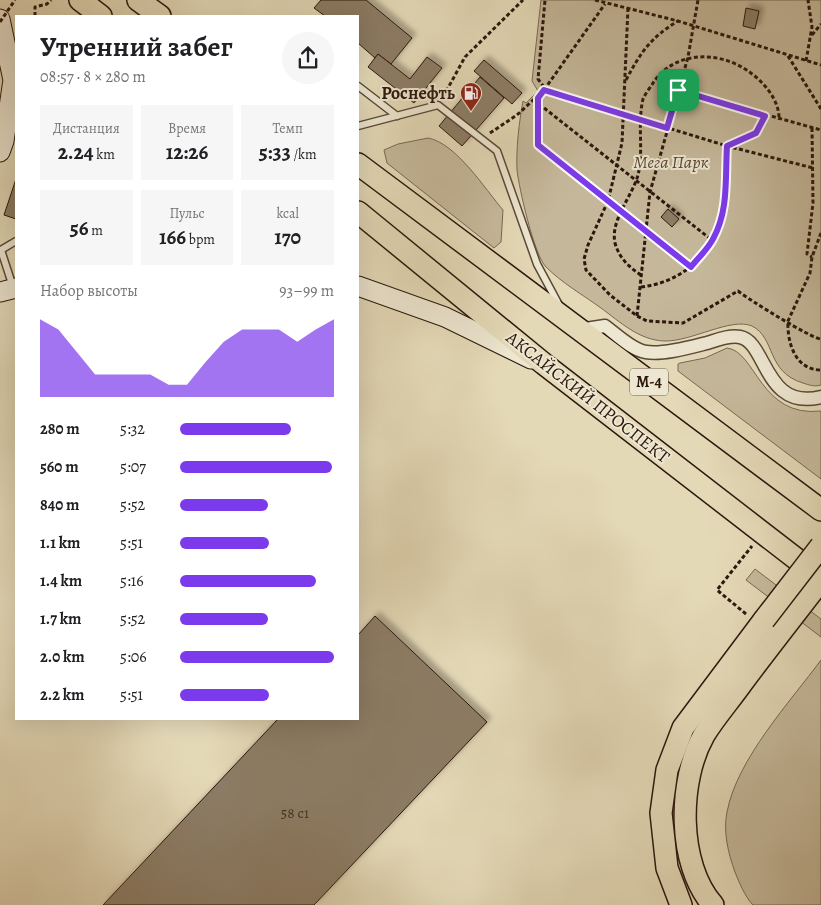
<!DOCTYPE html>
<html lang="ru">
<meta charset="utf-8">
<style>
body{margin:0;font-family:Alegreya,serif;background:#f6f6f6;color:#202124;height:100vh;display:flex;flex-direction:column;font-size:19px;white-space:nowrap}
*{box-sizing:border-box;margin:0}
p{font-size:16px;color:#757577}
.icon{flex:none;width:28px;height:28px;fill:none;stroke:currentColor;stroke-width:2;stroke-linecap:round;stroke-linejoin:round}
.map{position:relative;flex:1;overflow:hidden}
.side{position:absolute;left:15px;top:15px;width:344px;height:705px;display:flex;flex-direction:column;background:#fff;border-radius:0px;box-shadow:0 5px 20px #0002}
.side>*{flex:none}
.pin{position:absolute;display:grid;place-items:center;width:42px;height:42px;color:#fff;margin:-21px;border-radius:10px;box-shadow:0 2px 8px #0006}
.round{display:grid;place-items:center;flex:none;width:52px;height:52px;border-radius:26px;background:#f6f6f6}
.headline{display:flex;align-items:center;justify-content:space-between;height:85px;padding:0 25px}
h1{font-size:28px;font-weight:700;line-height:38px}
.figures{display:grid;grid-template-columns:repeat(3,1fr);gap:8px;height:85px;padding:5px 25px}
.figures div{display:grid;align-content:center;border-radius:0px;background:#f6f6f6;text-align:center}
.figures b{font-size:21px;font-weight:700}
.figures small{font-size:14px;font-weight:400}
.figures p{font-size:14px}
.chart{height:140px;padding:10px 25px}
.chart p{display:flex;justify-content:space-between}
.chart svg{width:100%;height:90px;margin-top:5px;fill:#7c3aed;opacity:.7}
ul{padding:0 25px;list-style:none;font-size:16px}
li{display:grid;grid-template-columns:80px 60px 1fr;align-items:center;height:38px}
li i{height:12px;border-radius:6px;background:#7c3aed}
.map>svg:first-child{display:block}
.green{fill:#c5b89a;stroke:#786854}
.building{fill:#8c7c65;stroke:#2c170d;filter:url(#shadow)}
.lines{fill:none;stroke-linecap:round;stroke-linejoin:round}
.service-casing{stroke:#5a4838;stroke-width:9}
.minor-casing{stroke:#5a4838;stroke-width:15}
.secondary-casing{stroke:#2c170d;stroke-width:21}
.primary-casing{stroke:#2c170d;stroke-width:24}
.path{stroke:#2c170d;stroke-width:3;stroke-dasharray:4 2.5;stroke-linecap:butt}
.service{stroke:#ede6d0;stroke-width:6}
.minor{stroke:#ede6d0;stroke-width:12}
.secondary{stroke:#ede6d0;stroke-width:19}
.primary{stroke:#e4d9b7;stroke-width:21}
.primary-bridge-casing{stroke:#2c170d;stroke-width:24;stroke-linecap:butt}
.path-bridge{stroke:#2c170d;stroke-width:3;stroke-dasharray:4 2.5;stroke-linecap:butt}
.primary-bridge{stroke:#e4d9b7;stroke-width:21}
.route-casing{stroke:#fff;stroke-width:10}
.route{stroke:#7c3aed;stroke-width:6}
.labels{text-anchor:middle;dominant-baseline:central;stroke-width:4;stroke-linejoin:round;paint-order:stroke}
.number-label{font-size:15px;fill:#443023}
.shield{fill:#ede6d0;stroke:#665548;stroke-width:1}
.shield-label{font-size:16px;font-weight:bold;fill:#2c170d}
.poi-label{font-size:18px;font-weight:bold;fill:#2c170d;stroke:#ede6d0;text-anchor:end}
.park-label{font-size:18px;font-style:italic;fill:#5a4737;stroke:#ede6d0}
.street-label{font-size:18px;fill:#2c170d;stroke:#ede6d0}
</style>
<div class="map">
<svg width="821" height="905" viewBox="0 0 821 905">
<defs>
<filter id="shadow"><feDropShadow dx="4.5" dy="-4.5" stdDeviation="2.5" flood-color="#0004"/></filter>
</defs>
<rect width="100%" height="100%" fill="#e4d9b7"/>
<filter id="stains"><feTurbulence type="fractalNoise" baseFrequency=".004" numOctaves="4"/><feColorMatrix values="0 0 0 0 .2 0 0 0 0 .09 0 0 0 0 .02 0 0 0 .5 -.17"/></filter>
<radialGradient id="worn" r=".72"><stop offset=".6" stop-color="#630" stop-opacity="0"/><stop offset="1" stop-color="#630" stop-opacity=".3"/></radialGradient>
<g class="green">
<path d="M541,0H821V385C814,387 809,385 803,383C766,372 776,338 752,326C731,317 691,342 664,341C639,340 620,322 601,308C583,295 562,283 546,267C534,255 519,188 517,170C516,148 519,123 523,101L526,103L538,91L532,81Z"/>
<path d="M428,138C456,143 485,189 503,210L501,242L494,248L387,163L384,150L398,144Z"/>
<path d="M727,348C756,351 760,418 821,411V479L678,371V364L680,363L705,358Z"/>
<polygon points="755,569 821,619 821,637 746,580"/>
<path d="M821,660V905H753C745,897 739,882 735,872C728,853 723,831 727,812C737,759 790,702 821,660Z"/>
</g>
<g class="building">
<polygon points="321,0 366,0 412,38 391,64 378,54 375,58 358,43 358,16 325,16 314,8"/>
<polygon points="746,8 759,11 755,29 743,26"/>
<polygon points="378,54 410,79 427,57 442,68 414,103 368,67"/>
<polygon points="484,60 522,93 512,104 474,71"/>
<polygon points="480,77 504,98 462,146 439,126"/>
<polygon points="16,179 16,219 4,215"/>
<polygon points="668,209 679,219 672,227 661,217"/>
<polygon points="375,616 487,722 314,905 103,905 278,719 358,719 358,635"/>
</g>
<g class="lines">
<g class="service-casing">
<g id="service">
<polyline points="358,86 397,116"/>
<polyline points="358,126 438,105 497,151 537,264 559,305"/>
<polyline points="13,287 1,250 16,241"/>
</g>
</g>
<g class="minor-casing">
<path id="minor" d="M579,330L605,326C616,334 632,350 646,352C663,355 691,347 707,343C717,340 729,335 740,337C767,342 764,411 821,397"/>
</g>
<g class="secondary-casing">
<g id="secondary">
<polyline points="0,19 13,80 4,141 0,152"/>
<polyline points="358,286 445,317 531,359"/>
<polyline points="0,292 16,288"/>
</g>
</g>
<g class="primary-casing">
<g id="primary">
<polyline points="80,0 101,16"/>
<polyline points="138,0 160,16"/>
<polyline points="358,164 821,510"/>
<polyline points="358,212 544,364 821,578"/>
<polyline points="681,905 667,868 661,813 667,770 683,728 764,620"/>
<path d="M713,905C677,864 678,781 704,735C715,717 730,700 742,683C768,648 795,614 821,580"/>
</g>
</g>
<g class="path">
<polyline points="595,0 678,21 821,65"/>
<path d="M628,8L622,143L608,201L588,245L584,259L586,270L610,295L637,316L647,321L683,323L738,291C748,299 812,339 821,339"/>
<polyline points="35,16 35,7 47,4 51,0"/>
<polyline points="812,35 821,24"/>
<polyline points="788,56 821,109"/>
<polyline points="806,61 812,27 808,0"/>
<path d="M626,80C641,52 650,38 678,21"/>
<polyline points="544,87 538,79 545,0"/>
<polyline points="544,90 605,4"/>
<polyline points="678,90 821,130"/>
<polyline points="443,97 465,57 523,0"/>
<polyline points="537,98 538,145 691,267"/>
<polyline points="539,104 713,241"/>
<polyline points="812,128 813,203 807,254 812,257"/>
<polyline points="490,133 517,115 544,90 727,146 813,168"/>
<path d="M821,233L812,257L810,273L788,321C787,342 795,370 821,370"/>
<path d="M641,275C629,267 619,258 615,243C610,220 632,197 638,175C644,150 637,124 643,99C645,94 650,88 653,83C674,51 718,50 748,71C763,81 780,100 779,120"/>
<path d="M641,287C679,283 711,257 722,219C729,196 725,170 727,146L756,133L765,116"/>
<polyline points="637,316 650,192 688,57 698,0"/>
<polyline points="746,614 717,590 752,546"/>
</g>
<use href="#service" class="service"/>
<use href="#minor" class="minor"/>
<use href="#secondary" class="secondary"/>
<use href="#primary" class="primary"/>
<g class="primary-bridge-casing">
<polyline id="primary-bridge" points="764,620 821,546"/>
</g>
<polyline class="path-bridge" points="0,22 15,0"/>
<use href="#primary-bridge" class="primary-bridge"/>
</g>
<g class="lines">
<g class="route-casing">
<path id="route" d="M544,90L667,128L678,90L765,116L756,133L727,146C725,178 729,210 713,239C708,249 698,258 691,267L538,145V98Z"/>
</g>
<use href="#route" class="route"/>
</g>
<defs>
<g id="fuel-pin" transform="scale(1.125)"><path d="M0 17L-7.5 6A9.5 9.5 0 1 1 7.5 6Z" fill="#8f2418" stroke="#ede6d0"/><path d="M-5.5-6h7V0h2V4h1.3V-2.5L3-4.5l.8-.8L6-3V5H2.5V1h-1V6h-7ZM-4.2-4.7v3.2H.2V-4.7Z" fill="#fff"/></g>
</defs>
<g fill-rule="evenodd">
<use href="#fuel-pin" x="471" y="93"/>
</g>
<g class="labels">
<g class="number-label">
<text x="295" y="813">58 с1</text>
</g>
<rect class="shield" x="630" y="368.5" width="38" height="27" rx="4"/>
<g class="shield-label">
<text x="649" y="382">М-4</text>
</g>
<g class="poi-label">
<text x="455" y="93">Роснефть</text>
</g>
<g class="park-label">
<text x="671" y="162">Мега Парк</text>
</g>
<g class="street-label">
<text transform="translate(588 397) rotate(38)">АКСАЙСКИЙ ПРОСПЕКТ</text>
</g>
</g>
<rect width="100%" height="100%" filter="url(#stains)"/>
<rect width="100%" height="100%" fill="url(#worn)"/>
</svg>
<div class="pin" style="left:678px;top:90px;background:#1e9e55"><svg class="icon" aria-label="arrive" viewBox="0 0 24 24"><path d="M6 21V4h12l-3 4 3 4H6"/></svg></div>
<section class="side">
<div class="headline"><div><h1>Утренний забег</h1><p>08:57 · 8 × 280 m</p></div><a class="round"><svg class="icon" aria-label="share" viewBox="0 0 24 24"><path d="M12 15V3M7 8l5-5 5 5M5 13v7h14v-7"/></svg></a></div>
<div class="figures">
<div><p>Дистанция</p><b>2.24<small> km</small></b></div>
<div><p>Время</p><b>12:26</b></div>
<div><p>Темп</p><b>5:33<small> /km</small></b></div>
</div>
<div class="figures">
<div><b>56<small> m</small></b></div>
<div><p>Пульс</p><b>166<small> bpm</small></b></div>
<div><p>kcal</p><b>170</b></div>
</div>
<div class="chart"><p><span>Набор высоты</span>93–99 m</p>
<svg viewBox="0 0 160 44" preserveAspectRatio="none"><path d="M0 44V6L10 11L20 22L30 33L40 33L50 33L60 33L70 38L80 38L90 27L100 17L110 11L120 11L130 11L140 17L150 11L160 6V44z"/></svg>
</div>
<ul>
<li><b>280 m</b>5:32<i style="width:72%"></i></li>
<li><b>560 m</b>5:07<i style="width:99%"></i></li>
<li><b>840 m</b>5:52<i style="width:57%"></i></li>
<li><b>1.1 km</b>5:51<i style="width:58%"></i></li>
<li><b>1.4 km</b>5:16<i style="width:88%"></i></li>
<li><b>1.7 km</b>5:52<i style="width:57%"></i></li>
<li><b>2.0 km</b>5:06<i style="width:100%"></i></li>
<li><b>2.2 km</b>5:51<i style="width:58%"></i></li>
</ul>
</section>
</div>
